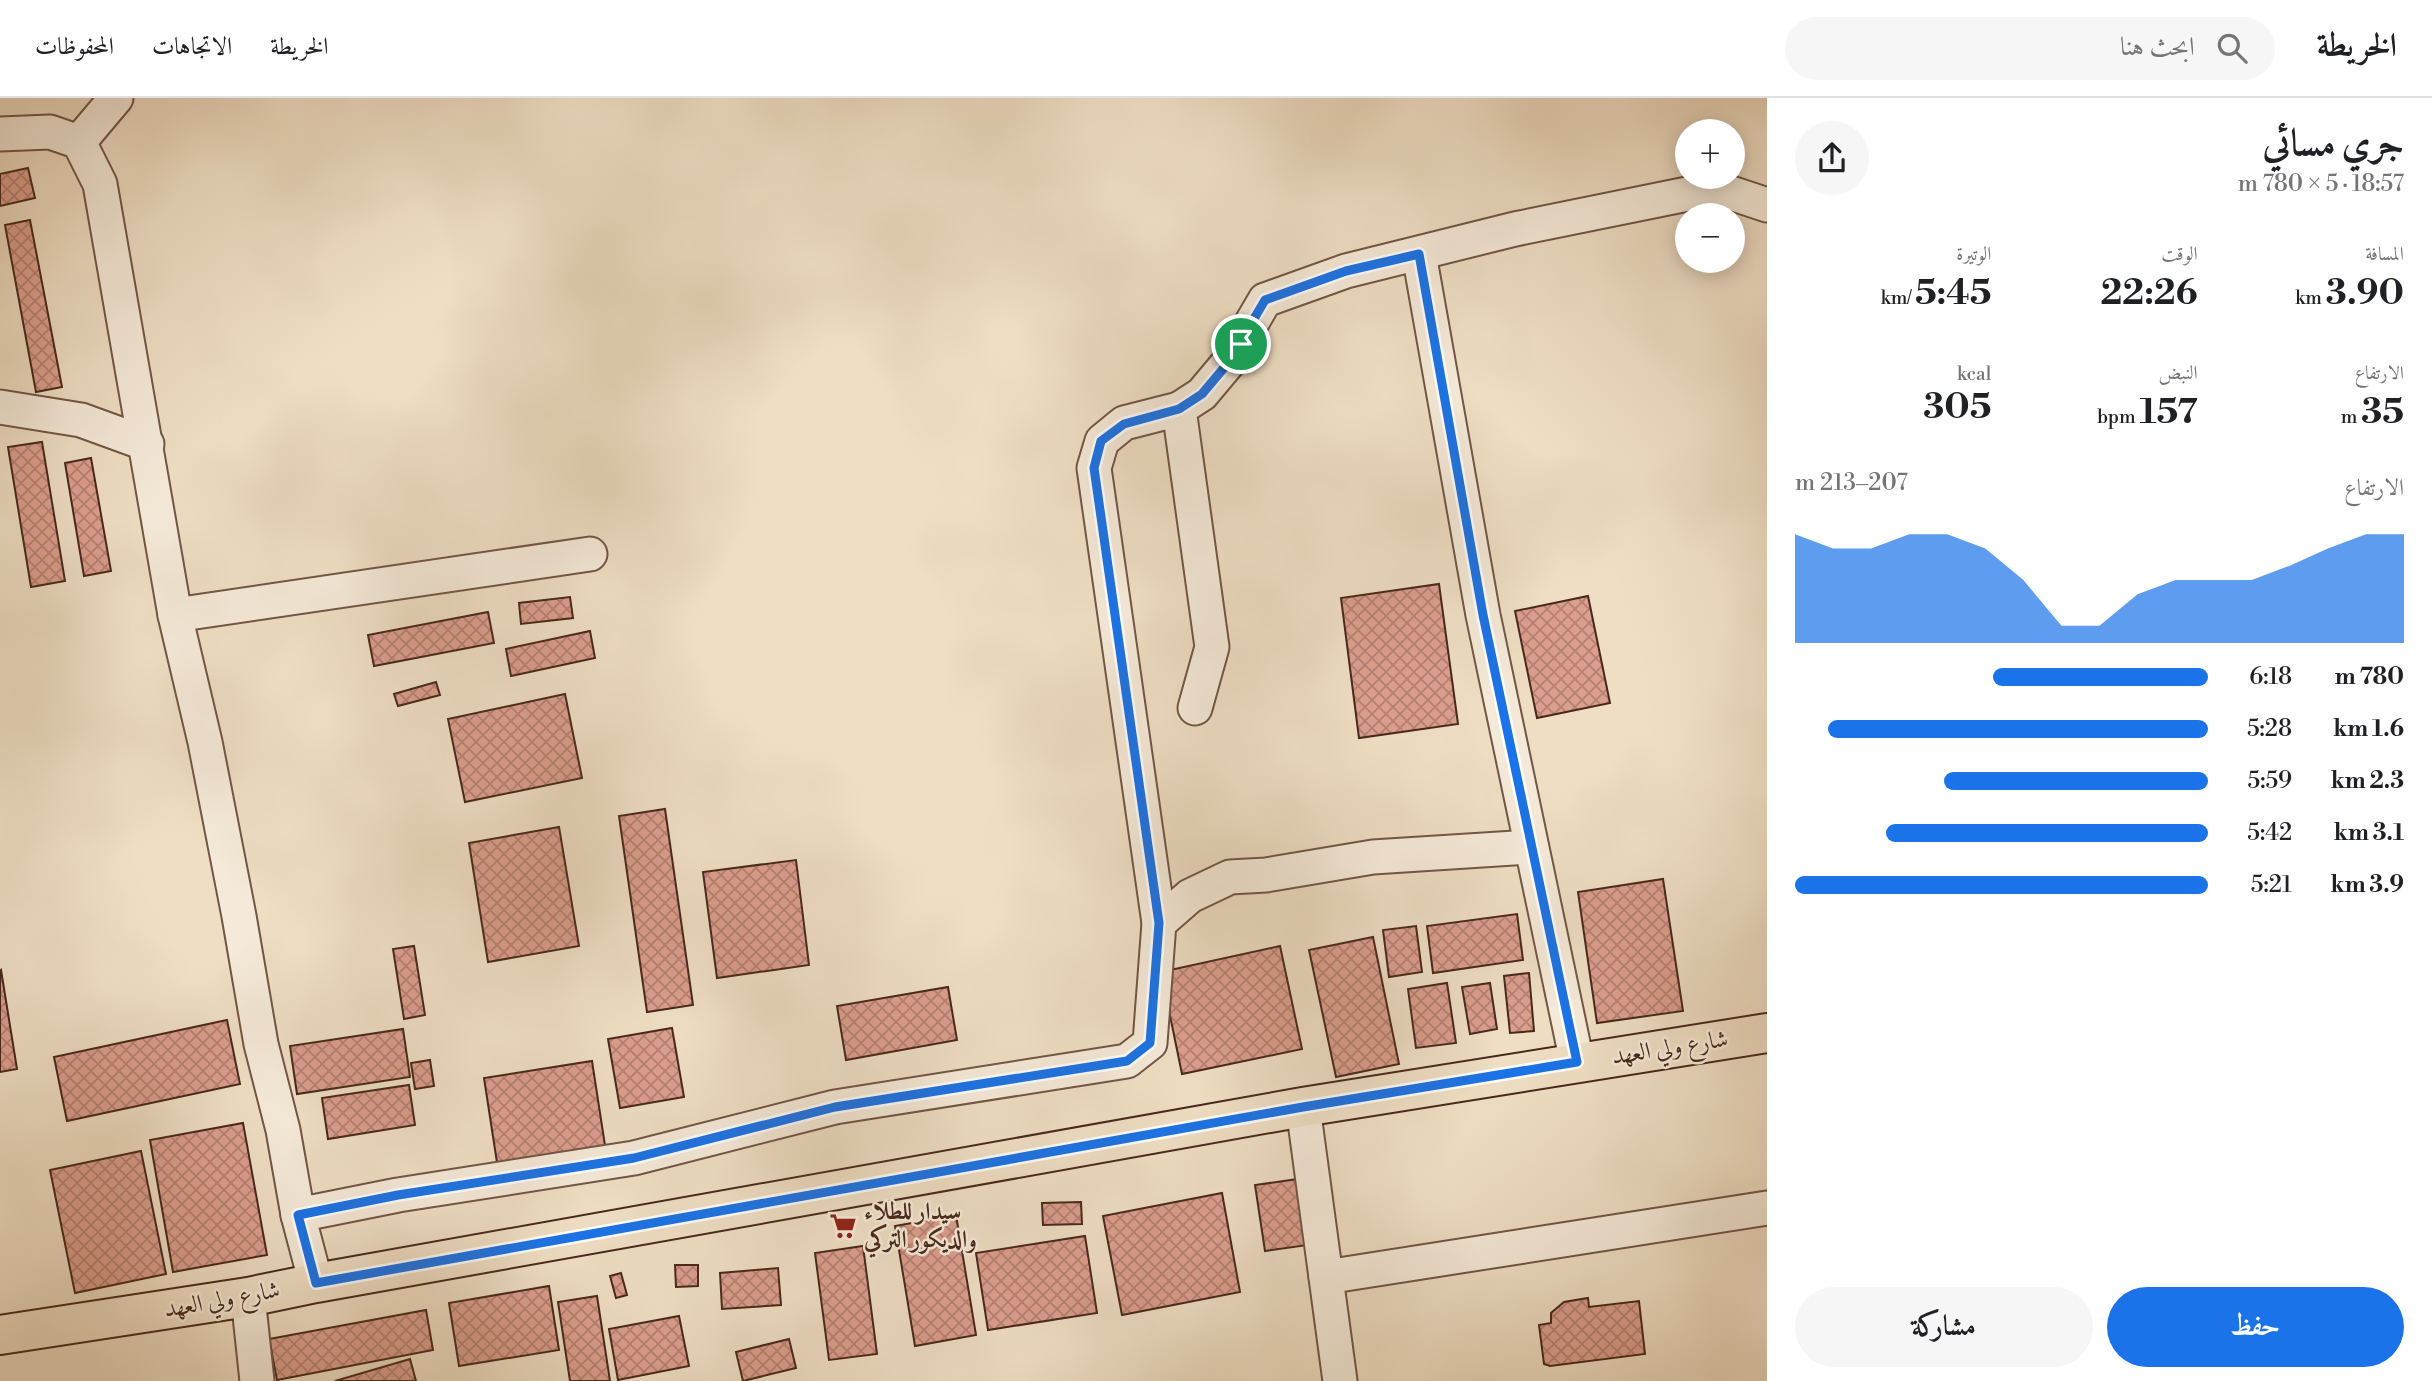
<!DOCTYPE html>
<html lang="ar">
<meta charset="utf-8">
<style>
body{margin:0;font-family:"Libre Bodoni",Amiri,serif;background:#f6f6f6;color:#202124;direction:rtl;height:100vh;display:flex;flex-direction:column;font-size:26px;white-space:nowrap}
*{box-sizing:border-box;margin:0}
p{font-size:23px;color:#757577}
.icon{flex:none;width:38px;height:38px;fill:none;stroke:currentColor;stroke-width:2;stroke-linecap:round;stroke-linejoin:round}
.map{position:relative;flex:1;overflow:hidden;direction:ltr}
.drawer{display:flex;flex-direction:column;background:#fff;width:665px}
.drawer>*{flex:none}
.fabs{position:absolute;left:1675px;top:21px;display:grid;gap:14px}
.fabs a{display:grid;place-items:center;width:70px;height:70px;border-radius:50%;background:#fff;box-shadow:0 4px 18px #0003;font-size:35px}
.pin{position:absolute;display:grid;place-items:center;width:60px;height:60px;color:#fff;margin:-30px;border:4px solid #fff;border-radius:50%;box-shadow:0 2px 7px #0007}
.round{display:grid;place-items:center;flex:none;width:74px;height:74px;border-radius:37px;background:#f6f6f6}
.summary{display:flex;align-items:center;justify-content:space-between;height:119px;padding:0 28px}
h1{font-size:38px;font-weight:700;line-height:52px}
.stats{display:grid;grid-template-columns:repeat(3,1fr);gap:10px;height:119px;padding:7px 28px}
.stats div{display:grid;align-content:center}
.stats b{font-size:35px;font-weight:700}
.stats small{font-size:19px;font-weight:400}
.stats p{font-size:19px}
.chart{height:196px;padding:14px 28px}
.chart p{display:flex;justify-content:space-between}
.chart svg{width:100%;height:126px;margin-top:7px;fill:#1a73e8;opacity:.7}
.cta{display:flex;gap:14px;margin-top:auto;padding:14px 28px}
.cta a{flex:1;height:80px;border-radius:42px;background:#1a73e8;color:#fff;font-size:28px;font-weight:700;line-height:80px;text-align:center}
.cta a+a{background:#f6f6f6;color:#202124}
ul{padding:0 28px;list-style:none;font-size:23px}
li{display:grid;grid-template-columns:112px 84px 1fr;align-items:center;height:52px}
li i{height:18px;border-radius:9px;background:#1a73e8}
header{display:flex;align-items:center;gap:42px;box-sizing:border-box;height:98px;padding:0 35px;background:#fff;border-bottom:2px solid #e0e0e0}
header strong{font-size:33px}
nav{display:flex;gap:38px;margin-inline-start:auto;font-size:24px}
.search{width:490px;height:63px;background:#f6f6f6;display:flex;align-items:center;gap:18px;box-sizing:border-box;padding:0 24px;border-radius:38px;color:#757577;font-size:26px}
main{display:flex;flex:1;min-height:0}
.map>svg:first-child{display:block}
.building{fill:url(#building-cross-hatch);stroke:#48281b;stroke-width:2}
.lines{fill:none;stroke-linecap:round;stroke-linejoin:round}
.minor-casing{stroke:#725645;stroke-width:37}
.major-casing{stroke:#48281b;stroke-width:42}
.minor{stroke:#f5ead9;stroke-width:33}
.major{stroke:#efdec4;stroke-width:38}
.route-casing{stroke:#fff;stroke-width:14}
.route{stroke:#1a73e8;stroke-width:9}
.labels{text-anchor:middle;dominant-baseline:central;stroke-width:5;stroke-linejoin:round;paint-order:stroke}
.street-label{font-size:24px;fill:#48281b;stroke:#f5ead9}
.poi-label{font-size:24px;font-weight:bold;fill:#48281b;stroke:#f5ead9;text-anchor:start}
</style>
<header>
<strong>الخريطة</strong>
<div class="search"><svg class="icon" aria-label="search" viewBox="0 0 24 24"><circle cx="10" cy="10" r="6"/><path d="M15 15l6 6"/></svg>ابحث هنا</div>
<nav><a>الخريطة</a><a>الاتجاهات</a><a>المحفوظات</a></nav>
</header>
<main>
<section class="drawer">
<div class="summary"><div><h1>جري مسائي</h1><p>18:57 · 5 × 780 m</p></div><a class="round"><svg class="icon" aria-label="share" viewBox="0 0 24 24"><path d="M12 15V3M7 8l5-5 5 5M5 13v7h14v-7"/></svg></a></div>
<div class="stats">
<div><p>المسافة</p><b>3.90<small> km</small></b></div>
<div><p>الوقت</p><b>22:26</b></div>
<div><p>الوتيرة</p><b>5:45<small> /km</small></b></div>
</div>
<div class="stats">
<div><p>الارتفاع</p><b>35<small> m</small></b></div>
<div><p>النبض</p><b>157<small> bpm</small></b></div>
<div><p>kcal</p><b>305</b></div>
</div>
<div class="chart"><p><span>الارتفاع</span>207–213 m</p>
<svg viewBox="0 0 160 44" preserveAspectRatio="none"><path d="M0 44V6L10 11L20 11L30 6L40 6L50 11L60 22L70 38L80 38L90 27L100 22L110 22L120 22L130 17L140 11L150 6L160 6V44z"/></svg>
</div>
<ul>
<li><b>780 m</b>6:18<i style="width:52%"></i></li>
<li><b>1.6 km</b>5:28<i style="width:92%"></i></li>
<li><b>2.3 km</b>5:59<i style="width:64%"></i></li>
<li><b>3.1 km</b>5:42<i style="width:78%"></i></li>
<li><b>3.9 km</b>5:21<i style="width:100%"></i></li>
</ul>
<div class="cta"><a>حفظ</a><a>مشاركة</a></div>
</section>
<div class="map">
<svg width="1767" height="1283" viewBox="0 0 1767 1283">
<defs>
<pattern id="building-cross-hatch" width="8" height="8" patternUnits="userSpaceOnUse" patternTransform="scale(1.75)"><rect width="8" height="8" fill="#dc9e8d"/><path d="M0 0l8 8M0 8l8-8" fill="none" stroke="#b48172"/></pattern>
</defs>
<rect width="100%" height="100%" fill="#efdec4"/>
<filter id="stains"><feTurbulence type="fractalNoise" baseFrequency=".00286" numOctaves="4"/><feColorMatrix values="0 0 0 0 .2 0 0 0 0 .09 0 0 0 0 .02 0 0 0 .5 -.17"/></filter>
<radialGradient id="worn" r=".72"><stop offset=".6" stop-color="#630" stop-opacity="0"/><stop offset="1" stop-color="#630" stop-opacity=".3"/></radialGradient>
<g class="building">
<polygon points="28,70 35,100 0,108 0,76"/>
<polygon points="30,122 62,289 36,294 5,127"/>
<polygon points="42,344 65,483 31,489 8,349"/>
<polygon points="91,360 111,473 84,478 65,365"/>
<polygon points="1439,486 1458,626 1359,640 1341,500"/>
<polygon points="1588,498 1610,605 1537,620 1515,513"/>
<polygon points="570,499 573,520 521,526 519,505"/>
<polygon points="488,514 494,545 374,568 368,537"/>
<polygon points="590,533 595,560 511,578 506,551"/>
<polygon points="436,584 440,597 398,608 394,596"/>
<polygon points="565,596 582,680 465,704 448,621"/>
<polygon points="665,711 693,907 647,914 619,718"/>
<polygon points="559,729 579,848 488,864 469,745"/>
<polygon points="796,762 809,867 717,880 703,774"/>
<polygon points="1663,781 1683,913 1597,925 1578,794"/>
<polygon points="1517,816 1523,862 1433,875 1427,828"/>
<polygon points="1416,828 1422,874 1389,879 1383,832"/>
<polygon points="1373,839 1399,966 1336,979 1309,852"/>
<polygon points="414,848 425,917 404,921 393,851"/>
<polygon points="1280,848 1302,951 1182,976 1161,874"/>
<polygon points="1,872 17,971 0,974 0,873"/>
<polygon points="1529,875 1534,933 1510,935 1504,878"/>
<polygon points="1447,885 1456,945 1416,950 1408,891"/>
<polygon points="1490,885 1497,931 1470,936 1462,889"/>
<polygon points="948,889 957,942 846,962 837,908"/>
<polygon points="227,922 240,986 67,1023 54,959"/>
<polygon points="672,930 684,999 620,1010 608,941"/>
<polygon points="403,931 410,979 297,996 290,948"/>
<polygon points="430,962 434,988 415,991 411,965"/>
<polygon points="592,963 606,1054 498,1071 484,980"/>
<polygon points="409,987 415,1027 328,1041 322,1000"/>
<polygon points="243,1025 267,1157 173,1174 150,1042"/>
<polygon points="141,1053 166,1176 75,1195 50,1072"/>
<polygon points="1298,1081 1308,1147 1265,1153 1255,1087"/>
<polygon points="1222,1095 1240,1194 1122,1217 1103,1118"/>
<polygon points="1081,1104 1082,1126 1043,1127 1042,1105"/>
<polygon points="956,1117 976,1237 915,1248 895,1128"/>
<polygon points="1085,1138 1097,1215 988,1232 976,1155"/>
<polygon points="863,1148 877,1256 829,1262 815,1155"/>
<polygon points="675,1167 698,1167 698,1188 676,1189"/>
<polygon points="778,1170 781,1207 722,1211 720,1175"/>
<polygon points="621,1175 627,1197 616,1200 610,1178"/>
<polygon points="549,1188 559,1252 459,1268 449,1205"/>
<polygon points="597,1198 610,1283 570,1283 558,1204"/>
<polygon points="1588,1200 1589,1209 1639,1203 1645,1256 1550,1268 1544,1266 1539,1227 1551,1225 1551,1215 1564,1204"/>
<polygon points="426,1212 433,1252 277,1282 269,1241"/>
<polygon points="679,1218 689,1268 618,1282 609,1231"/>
<polygon points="789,1241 796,1270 743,1283 736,1254"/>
<polygon points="410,1261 416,1283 335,1283"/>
</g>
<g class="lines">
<g class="minor-casing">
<g id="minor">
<polyline points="0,36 50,34 79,44 100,86 175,517 205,644 239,818 261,946 283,1032 298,1117 316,1185"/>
<polyline points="79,44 116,0"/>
<polyline points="1419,156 1483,517 1577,964"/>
<polyline points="0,309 81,322 147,346"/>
<polyline points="175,517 590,456"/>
<polyline points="1195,610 1212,549 1179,311 1202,296 1228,265 1265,202 1346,173 1515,131 1712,91 1725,93 1767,107"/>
<polyline points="1159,825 1094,370 1102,343 1124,325 1179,311"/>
<polyline points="1303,1009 1340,1283"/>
<polyline points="298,1117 398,1097 634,1060 835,1009 1127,963 1150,945 1159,825 1190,798 1230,779 1266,777 1373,759 1531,749"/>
<polyline points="1326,1179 1767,1110"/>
<polyline points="248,1199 257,1283"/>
</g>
</g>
<g class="major-casing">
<polyline id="major" points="0,1237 248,1199 316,1185 1303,1009 1767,935"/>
</g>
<use href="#minor" class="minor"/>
<use href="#major" class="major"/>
</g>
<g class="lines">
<g class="route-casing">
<polygon id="route" points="1419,156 1483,517 1577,964 1303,1009 316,1185 298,1117 398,1097 634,1060 835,1009 1127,963 1150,945 1159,825 1094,370 1101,343 1124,326 1179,311 1202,296 1228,265 1265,202 1346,173"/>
</g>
<use href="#route" class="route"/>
</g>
<defs>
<g id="supermarket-bare" transform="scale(2.1)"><path d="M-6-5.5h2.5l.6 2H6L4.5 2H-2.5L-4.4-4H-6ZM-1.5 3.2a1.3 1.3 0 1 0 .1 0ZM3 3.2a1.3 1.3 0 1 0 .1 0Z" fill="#8f2418" stroke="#f5ead9" stroke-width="2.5" paint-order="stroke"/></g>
</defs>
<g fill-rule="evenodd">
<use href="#supermarket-bare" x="843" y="1128"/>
</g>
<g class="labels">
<g class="street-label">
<text transform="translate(1670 950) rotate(-9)">شارع ولي العهد</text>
<text transform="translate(222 1202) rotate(-10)">شارع ولي العهد</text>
</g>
<g class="poi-label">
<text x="864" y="1114">سيدار للطلاء<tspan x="864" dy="28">والديكور التركي</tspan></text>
</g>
</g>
<rect width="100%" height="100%" filter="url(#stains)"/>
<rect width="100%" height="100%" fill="url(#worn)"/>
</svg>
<div class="fabs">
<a>+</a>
<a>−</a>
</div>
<div class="pin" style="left:1241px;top:246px;background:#1e9e55"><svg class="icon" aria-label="arrive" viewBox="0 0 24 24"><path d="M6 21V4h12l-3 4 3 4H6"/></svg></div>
</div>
</main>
